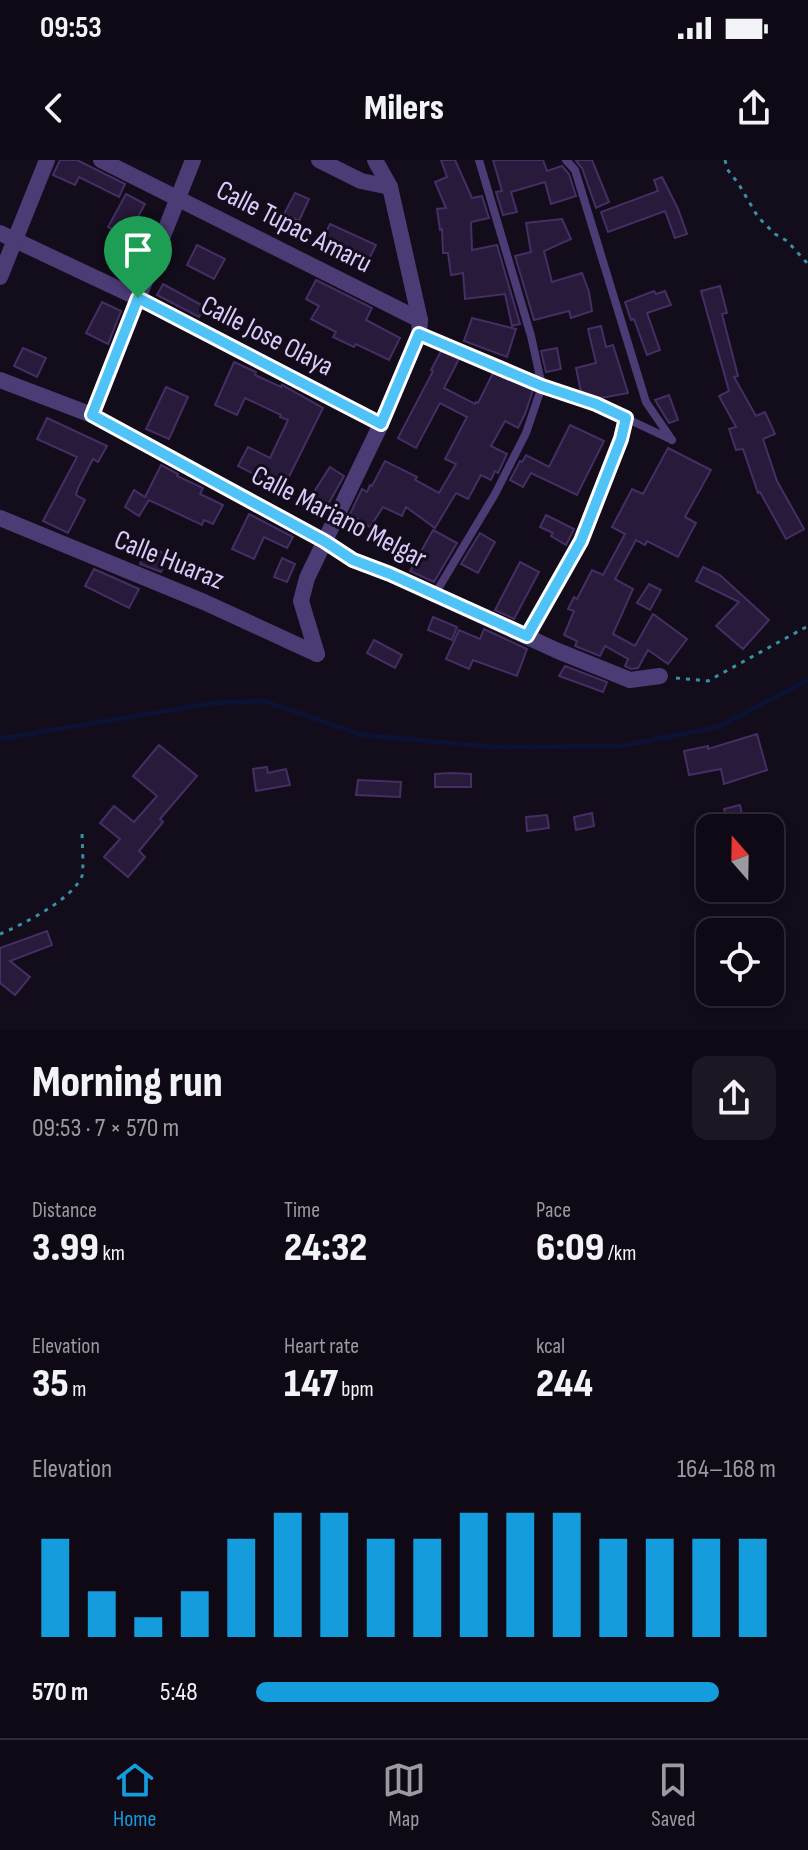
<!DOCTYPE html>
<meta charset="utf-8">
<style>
body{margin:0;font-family:"Sofia Sans Condensed",sans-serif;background:#1c1722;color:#f1f3f6;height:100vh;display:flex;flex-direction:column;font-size:30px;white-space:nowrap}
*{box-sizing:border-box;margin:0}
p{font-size:26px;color:#9b9aa0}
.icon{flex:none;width:44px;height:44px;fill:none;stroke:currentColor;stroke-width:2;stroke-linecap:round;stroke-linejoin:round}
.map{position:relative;height:870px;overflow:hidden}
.side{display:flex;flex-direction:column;background:#0e0914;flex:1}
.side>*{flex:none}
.needle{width:52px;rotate:340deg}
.controls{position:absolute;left:696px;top:654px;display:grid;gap:16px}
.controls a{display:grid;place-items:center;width:88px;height:88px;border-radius:16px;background:#0e0914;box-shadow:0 4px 12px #0003,0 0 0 2px #2e2a34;font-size:40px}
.pin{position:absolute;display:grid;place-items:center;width:68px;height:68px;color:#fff;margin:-82px -34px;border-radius:50% 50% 50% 0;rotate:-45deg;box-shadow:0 0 8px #0007}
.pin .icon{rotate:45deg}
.round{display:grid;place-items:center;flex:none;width:84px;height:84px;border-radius:16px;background:#1c1722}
.overview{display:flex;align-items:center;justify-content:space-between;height:136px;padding:0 32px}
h1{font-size:44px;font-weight:800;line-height:60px}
.metrics{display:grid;grid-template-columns:repeat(3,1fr);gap:12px;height:136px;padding:8px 32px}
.metrics div{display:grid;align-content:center}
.metrics b{font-size:40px;font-weight:800}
.metrics small{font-size:22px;font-weight:400}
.metrics p{font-size:22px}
.chart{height:224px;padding:16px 32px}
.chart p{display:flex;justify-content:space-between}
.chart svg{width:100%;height:144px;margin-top:8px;stroke:#159cdc;stroke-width:6}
ul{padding:0 32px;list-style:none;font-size:26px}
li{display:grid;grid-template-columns:128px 96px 1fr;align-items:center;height:60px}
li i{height:20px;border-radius:10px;background:#159cdc}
.status{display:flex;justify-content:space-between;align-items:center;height:56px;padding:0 40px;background:#0e0914;direction:ltr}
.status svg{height:22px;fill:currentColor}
header{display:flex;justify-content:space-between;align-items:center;height:104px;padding:0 32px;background:#0e0914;font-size:36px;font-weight:800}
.dock{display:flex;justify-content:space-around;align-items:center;height:112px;border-top:2px solid #2e2a34;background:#0e0914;font-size:22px;color:#9b9aa0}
.dock a{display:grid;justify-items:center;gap:4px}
.dock .selected{color:#159cdc}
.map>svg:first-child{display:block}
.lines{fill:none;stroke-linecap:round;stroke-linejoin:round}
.stream{stroke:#0c1234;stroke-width:5}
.building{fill:#281a3a;stroke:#452e63;stroke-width:2}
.path{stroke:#3791a2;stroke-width:3;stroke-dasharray:4 6;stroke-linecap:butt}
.service{stroke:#4b3c75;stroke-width:8}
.minor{stroke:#4b3c75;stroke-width:16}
.route-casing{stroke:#fff;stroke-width:16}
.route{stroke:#4fc3f7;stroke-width:10}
.labels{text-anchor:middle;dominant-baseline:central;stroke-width:6;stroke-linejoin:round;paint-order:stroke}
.street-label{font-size:28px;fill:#dbcbfa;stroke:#120c1b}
</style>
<div class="status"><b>09:53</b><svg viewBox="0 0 49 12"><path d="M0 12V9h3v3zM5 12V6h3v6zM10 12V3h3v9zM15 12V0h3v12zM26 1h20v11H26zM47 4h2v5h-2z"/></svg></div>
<header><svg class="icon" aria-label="back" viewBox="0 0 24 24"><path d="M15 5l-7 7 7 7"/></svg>Milers<svg class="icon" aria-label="share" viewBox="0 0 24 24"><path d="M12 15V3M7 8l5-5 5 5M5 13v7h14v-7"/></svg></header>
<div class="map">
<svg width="808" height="870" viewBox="0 0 808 870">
<rect width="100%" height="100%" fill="#120c1b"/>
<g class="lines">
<polyline class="stream" points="0,579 212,543 264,541 362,575 494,587 621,586 718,567 808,520"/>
</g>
<g class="building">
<polygon points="60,0 77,0 125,24 119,37 79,17 75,25 53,15"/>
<polygon points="441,0 455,0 472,38 482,36 489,58 471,62 472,90 497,85 520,164 512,166 505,134 465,139 463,113 451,115 448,93 443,93 442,69 440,70 437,49 446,48 435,22 447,17"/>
<polygon points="493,0 543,0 547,11 562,6 569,14 576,36 551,44 545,22 511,32 517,52 503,55 496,32 502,31"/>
<polygon points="580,0 592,0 609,42 596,48 582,8 576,1"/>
<polygon points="662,17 678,49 687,74 675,78 665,51 608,72 601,52 658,31 654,20"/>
<polygon points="295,33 309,39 299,61 284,54"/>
<polygon points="126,34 145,44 127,77 108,67"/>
<polygon points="562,59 571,79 544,91 552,122 582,113 589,132 592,151 571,158 569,151 534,160 515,96 531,92 526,63"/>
<polygon points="330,64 376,85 365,107 339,93 338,96 319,87"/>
<polygon points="197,85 225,99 214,119 187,105"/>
<polygon points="316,120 372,148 366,160 400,178 389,200 356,184 354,187 333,177 336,172 311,159 319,146 306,139"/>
<polygon points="163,124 205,147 199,157 157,135"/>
<polygon points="720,126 727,153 722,154 738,216 734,217 756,256 765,252 775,274 763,279 777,321 804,369 786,379 760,332 758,333 743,289 736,290 729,269 736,267 719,236 729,231 701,131"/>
<polygon points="654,131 656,134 665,131 671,145 647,153 660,190 647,195 634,159 631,160 625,142"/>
<polygon points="102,142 121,151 108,184 86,173"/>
<polygon points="472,158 516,169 507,197 464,181"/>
<polygon points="601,166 606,187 613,185 628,233 601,238 581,232 576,208 596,203 588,169"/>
<polygon points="23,188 46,198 37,217 14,206"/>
<polygon points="557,188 561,209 546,212 541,191"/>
<polygon points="441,191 459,199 444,228 475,244 476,242 478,243 493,213 533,230 525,254 518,268 505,261 491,286 507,294 498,313 495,311 491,320 481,315 468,339 456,333 435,368 406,347 402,356 383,347 370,367 350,354 362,329 367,332 370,325 372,326 385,301 417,317 415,320 439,333 456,304 445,299 467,257 440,243 416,288 398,278 433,211 431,210"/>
<polygon points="234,202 256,212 255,215 281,227 282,225 323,248 280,335 257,324 260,317 238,306 248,287 270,298 288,260 280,257 281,255 245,238 237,255 215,245"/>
<polygon points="166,227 188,237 169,279 146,269"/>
<polygon points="669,235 678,260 669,263 655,240"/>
<polygon points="47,258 107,286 98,302 93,299 78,328 76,335 85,340 68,373 43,361 77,297 37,279"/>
<polygon points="570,265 604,281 577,335 531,313 523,327 510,320 520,301 522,302 526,295 549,307"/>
<polygon points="668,288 711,310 685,357 696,363 678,397 647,381 645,385 636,380 615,419 633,429 613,474 635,486 653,454 687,479 668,504 648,490 638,508 631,509 625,506 628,499 605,486 600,496 575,486 577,481 564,475 574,451 568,449 574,437 577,439 592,410 603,415 625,374 612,367 632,329 643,334"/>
<polygon points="161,305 178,314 177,316 203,328 200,334 223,345 213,364 204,360 202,365 149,340 139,356 125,347 134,330 145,337"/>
<polygon points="330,307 344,316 326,348 310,338"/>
<polygon points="249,354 293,377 287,388 264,377 254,399 232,389"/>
<polygon points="546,355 574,369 566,385 551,376 553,373 540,367"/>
<polygon points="433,370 457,383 434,422 410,411"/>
<polygon points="480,373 495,382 478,413 461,404"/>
<polygon points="149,386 169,396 161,412 140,404"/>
<polygon points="282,398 295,404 287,422 274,417"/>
<polygon points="520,402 539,412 514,459 495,450"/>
<polygon points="703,407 720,415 769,460 743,489 716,466 739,442 696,421"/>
<polygon points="94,409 139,429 129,448 85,426"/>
<polygon points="649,424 661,430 650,450 637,443"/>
<polygon points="433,457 457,467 452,480 428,470"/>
<polygon points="484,469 527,489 517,516 473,500 469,509 446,499 459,470 480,479"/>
<polygon points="374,480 402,495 395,508 367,493"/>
<polygon points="565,506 607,522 603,532 559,516"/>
<polygon points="757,574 767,610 724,624 721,609 689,615 684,591 708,586 708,589"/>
<polygon points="159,585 197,616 160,659 163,662 139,691 145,697 128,717 104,697 120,679 100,663 114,646 134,662 157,636 133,616"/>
<polygon points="267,607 268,613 286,609 290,625 256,631 253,609"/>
<polygon points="451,613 471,614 471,627 435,627 435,614"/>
<polygon points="358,620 401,622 400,637 356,635"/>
<polygon points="740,645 744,663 728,666 724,649"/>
<polygon points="592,653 594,666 576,670 574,657"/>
<polygon points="547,655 549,668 527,671 526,657"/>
<polygon points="47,771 52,785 10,801 30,817 15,835 0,823 0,788"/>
</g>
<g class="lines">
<g class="path">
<polyline points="725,0 727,9 738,23 758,57 775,74 787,81 808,104"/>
<polyline points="676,518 708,521 808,466"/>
<path d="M0,774C22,765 73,739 82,716C84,709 82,681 82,671"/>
</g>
<g class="service">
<polyline points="566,0 575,10 646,242 672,280"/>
<polyline points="419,174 542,226 596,244 672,280"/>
<polyline points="435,434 495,334 526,273 542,226 531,176 479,0"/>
</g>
<g class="minor">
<polyline points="101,0 420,160"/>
<polyline points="319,0 361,21 390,27"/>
<polyline points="0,73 138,138 381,264"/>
<polyline points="0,117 47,0"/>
<polyline points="0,220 92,255 324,381 353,400 390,414 558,491 630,520 660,516"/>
<polyline points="92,255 193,0"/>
<polyline points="0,358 204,442 317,494"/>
<polyline points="527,476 581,381 621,279 626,258"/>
<polyline points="317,494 301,441 307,418 381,264 419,174 420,160 390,27 375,0"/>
</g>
</g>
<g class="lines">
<g class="route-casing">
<polygon id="route" points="138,138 381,264 419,174 542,226 596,244 626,258 621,279 581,381 527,476 390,414 353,400 324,381 92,255"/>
</g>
<use href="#route" class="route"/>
</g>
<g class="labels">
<g class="street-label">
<text transform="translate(294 67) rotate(27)">Calle Tupac Amaru</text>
<text transform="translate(267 176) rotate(27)">Calle Jose Olaya</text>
<text transform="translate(339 357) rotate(27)">Calle Mariano Melgar</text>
<text transform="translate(169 400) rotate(22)">Calle Huaraz</text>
</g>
</g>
</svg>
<div class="controls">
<a><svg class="needle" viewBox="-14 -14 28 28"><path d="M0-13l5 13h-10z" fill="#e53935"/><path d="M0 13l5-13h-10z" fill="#9b9aa0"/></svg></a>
<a><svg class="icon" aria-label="locate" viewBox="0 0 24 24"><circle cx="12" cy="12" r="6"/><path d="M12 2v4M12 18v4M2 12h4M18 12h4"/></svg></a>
</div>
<div class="pin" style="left:138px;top:138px;background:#1e9e55"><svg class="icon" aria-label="arrive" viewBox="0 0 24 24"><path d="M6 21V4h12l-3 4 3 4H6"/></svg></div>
</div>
<section class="side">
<div class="overview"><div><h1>Morning run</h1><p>09:53 · 7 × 570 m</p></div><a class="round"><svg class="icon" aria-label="share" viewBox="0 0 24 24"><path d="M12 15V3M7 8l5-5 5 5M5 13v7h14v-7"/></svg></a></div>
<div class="metrics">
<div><p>Distance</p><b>3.99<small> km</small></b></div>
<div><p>Time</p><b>24:32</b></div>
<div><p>Pace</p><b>6:09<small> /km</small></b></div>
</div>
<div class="metrics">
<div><p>Elevation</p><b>35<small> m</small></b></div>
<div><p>Heart rate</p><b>147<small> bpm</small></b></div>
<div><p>kcal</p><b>244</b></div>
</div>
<div class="chart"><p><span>Elevation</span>164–168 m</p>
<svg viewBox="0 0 160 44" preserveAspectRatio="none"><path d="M5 44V14M15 44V30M25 44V38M35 44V30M45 44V14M55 44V6M65 44V6M75 44V14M85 44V14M95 44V6M105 44V6M115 44V6M125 44V14M135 44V14M145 44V14M155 44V14"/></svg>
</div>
<ul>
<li><b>570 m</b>5:48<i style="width:89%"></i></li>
</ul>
</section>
<nav class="dock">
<a class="selected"><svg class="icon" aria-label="home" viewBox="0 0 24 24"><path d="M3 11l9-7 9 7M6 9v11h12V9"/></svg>Home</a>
<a><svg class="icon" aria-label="map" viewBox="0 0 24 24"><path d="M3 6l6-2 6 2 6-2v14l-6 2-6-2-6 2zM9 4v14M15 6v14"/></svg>Map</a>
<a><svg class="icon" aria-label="saved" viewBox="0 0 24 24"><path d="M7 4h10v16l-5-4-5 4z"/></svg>Saved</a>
</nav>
